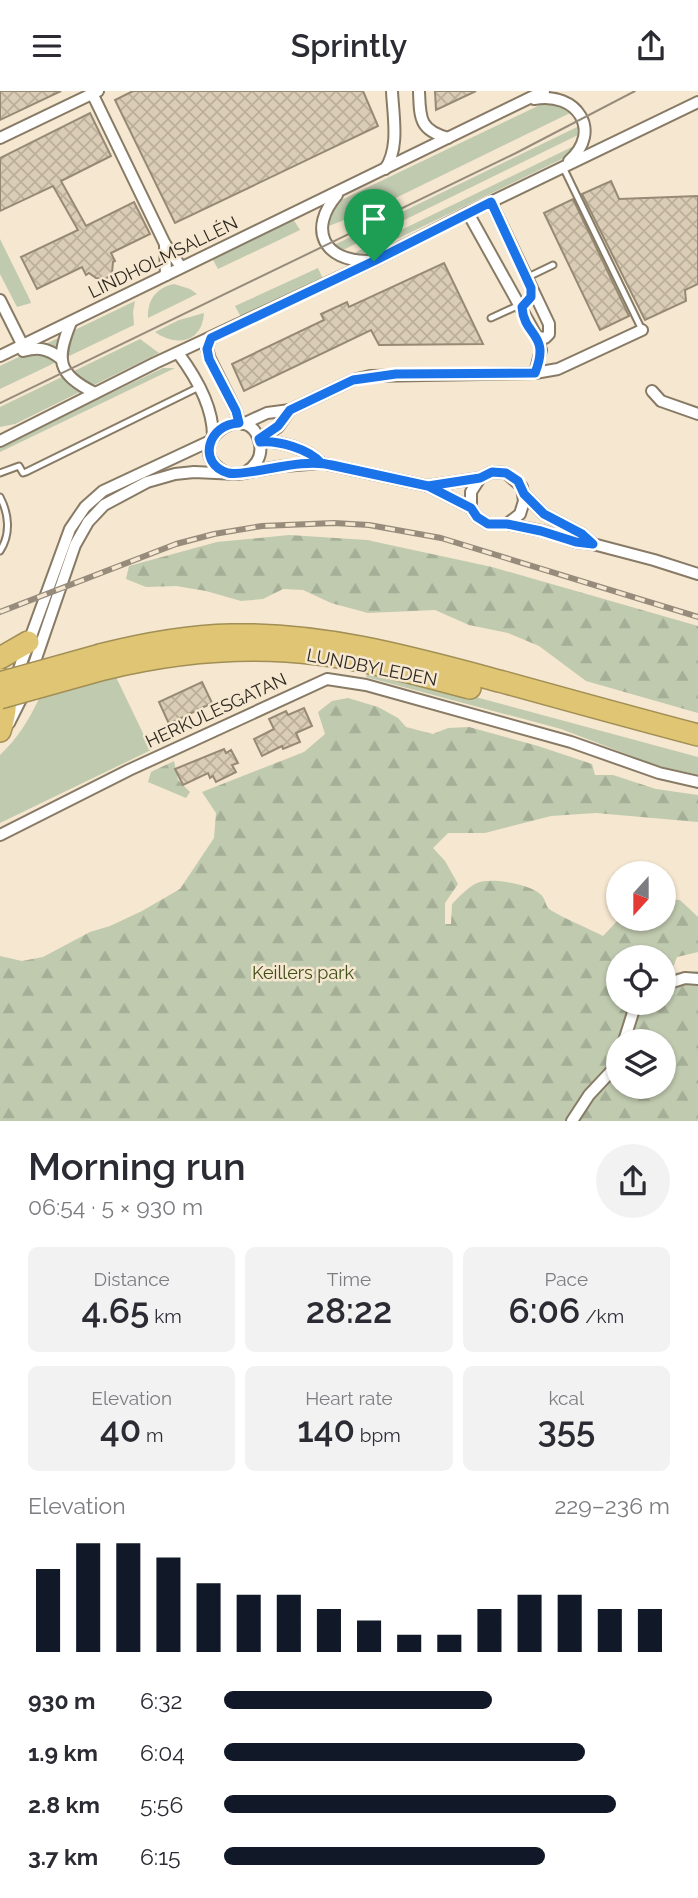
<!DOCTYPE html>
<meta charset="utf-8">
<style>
body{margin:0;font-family:Raleway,sans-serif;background:#f2f2f3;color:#2b2b33;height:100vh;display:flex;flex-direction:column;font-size:26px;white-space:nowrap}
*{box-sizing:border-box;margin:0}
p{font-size:23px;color:#7c7c81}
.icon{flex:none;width:38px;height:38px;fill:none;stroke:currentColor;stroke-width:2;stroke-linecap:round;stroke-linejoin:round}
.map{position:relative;height:1030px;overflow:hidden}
.details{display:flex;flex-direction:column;background:#fff;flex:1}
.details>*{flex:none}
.needle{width:46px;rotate:201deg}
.tools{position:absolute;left:606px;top:770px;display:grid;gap:14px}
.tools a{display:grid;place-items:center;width:70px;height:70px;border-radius:50%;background:#fff;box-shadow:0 2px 5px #0004;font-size:35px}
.pin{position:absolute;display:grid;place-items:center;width:60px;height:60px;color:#fff;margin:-72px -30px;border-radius:50% 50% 50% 0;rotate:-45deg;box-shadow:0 0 7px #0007}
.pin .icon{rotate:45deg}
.round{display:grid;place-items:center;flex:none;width:74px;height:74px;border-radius:37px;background:#f2f2f3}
.headline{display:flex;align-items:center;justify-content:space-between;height:119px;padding:0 28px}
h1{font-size:38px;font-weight:600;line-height:52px}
.stats{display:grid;grid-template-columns:repeat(3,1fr);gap:10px;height:119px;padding:7px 28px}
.stats div{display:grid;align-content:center;border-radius:10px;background:#f2f2f3;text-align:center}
.stats b{font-size:35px;font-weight:600}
.stats small{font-size:19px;font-weight:400}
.stats p{font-size:19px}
.chart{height:196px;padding:14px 28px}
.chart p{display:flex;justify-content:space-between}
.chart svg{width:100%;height:126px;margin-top:7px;stroke:#111827;stroke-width:6}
ul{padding:0 28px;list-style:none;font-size:23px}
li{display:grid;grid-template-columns:112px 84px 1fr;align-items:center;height:52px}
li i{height:18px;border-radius:9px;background:#111827}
header{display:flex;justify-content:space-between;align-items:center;height:91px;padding:0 28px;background:#fff;font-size:32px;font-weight:600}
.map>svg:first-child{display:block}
.green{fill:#c0caaf}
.forest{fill:url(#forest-firs);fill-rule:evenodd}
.building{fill:url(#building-cross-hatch);stroke:#978a75;stroke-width:2}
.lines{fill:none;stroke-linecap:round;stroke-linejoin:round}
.lane-casing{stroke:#887b66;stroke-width:9}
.street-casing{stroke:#887b66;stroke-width:14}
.highway-casing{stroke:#a18f56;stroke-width:24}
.lane{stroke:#fff;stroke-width:5}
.street{stroke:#fff;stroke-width:10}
.highway{stroke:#e0c674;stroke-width:21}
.tram{stroke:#978c7c;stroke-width:2}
.rail-casing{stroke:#978c7c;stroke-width:6}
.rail{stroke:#f6e7d0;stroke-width:3.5;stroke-dasharray:10;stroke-linecap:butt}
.highway-bridge-casing{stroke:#a18f56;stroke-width:24;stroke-linecap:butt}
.highway-bridge{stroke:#e0c674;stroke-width:21}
.route-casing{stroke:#fff;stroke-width:14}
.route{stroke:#1a73e8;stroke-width:9}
.labels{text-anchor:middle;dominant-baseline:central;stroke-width:5;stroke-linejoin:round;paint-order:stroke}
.street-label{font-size:18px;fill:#2d281f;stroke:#f6e7d0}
.park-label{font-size:18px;fill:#404e19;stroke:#f6e7d0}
</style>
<header><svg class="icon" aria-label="menu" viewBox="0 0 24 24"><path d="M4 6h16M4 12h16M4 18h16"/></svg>Sprintly<svg class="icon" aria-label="share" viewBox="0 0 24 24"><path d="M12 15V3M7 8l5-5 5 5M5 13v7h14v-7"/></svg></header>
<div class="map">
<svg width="698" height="1030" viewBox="0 0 698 1030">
<defs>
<pattern id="forest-firs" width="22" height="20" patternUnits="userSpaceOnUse" patternTransform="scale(1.75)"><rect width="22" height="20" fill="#c0caaf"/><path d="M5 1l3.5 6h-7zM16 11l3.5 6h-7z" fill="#a5ae96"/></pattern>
<pattern id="building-cross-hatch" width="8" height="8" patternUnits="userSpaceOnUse" patternTransform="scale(1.75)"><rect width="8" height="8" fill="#daccb5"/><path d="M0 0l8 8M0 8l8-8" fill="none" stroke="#bbaf9b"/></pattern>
</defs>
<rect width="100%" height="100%" fill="#f6e7d0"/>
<g class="green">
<polygon points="544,12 560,14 570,22 371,119 326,136 328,125 337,111"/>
<polygon points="577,36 578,44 341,160 334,154"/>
<polygon points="574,55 562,68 368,162 355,165 356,161"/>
<polygon points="293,128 300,139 218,178 212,167"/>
<polygon points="0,148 30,209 31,212 17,216 0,183"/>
<polygon points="318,177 323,188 242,228 235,215"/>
<path d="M174,193L190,198L197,203L148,227C147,209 156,197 174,193Z"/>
<polygon points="135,210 133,221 134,234 0,298 0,275"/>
<path d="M204,222C202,252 176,256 155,241L179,229Z"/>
<polygon points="140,248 159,262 15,333 0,336 0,316"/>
<polygon points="163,277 175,277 0,361 0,355"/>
<polygon points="368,580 446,598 698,666 698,684 655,674 561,638 366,586"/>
<path d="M116,586L151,659L0,732V664C18,647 28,630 39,608Z"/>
</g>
<g class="forest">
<polygon points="289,444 367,449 492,476 698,535 698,622 586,590 539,555 508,542 469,534 435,519 368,522 331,512 303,499 283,498 263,508 241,510 206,500 176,495 146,496 126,488 129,475 217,451"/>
<path d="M348,607L378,616L398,627L406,636L433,643L448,637L469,636L538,655L592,673L595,684H613L656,698L698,704V731L596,722L551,725L485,742H448L433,757L445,770L458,793L445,812V833H451L452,813C459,806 468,796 477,792C490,786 529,793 540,803C545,806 545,813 548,817C554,823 592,839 603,845L619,828H663V808L680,809L698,826V861L677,866L671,882L698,880V1030H0V865L22,870L43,866L90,841L110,835L142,820L180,798L214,747L216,722L202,701L304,661L325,643L318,621L332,610ZM618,866H663V912H618ZM618,950H663V996H618Z"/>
<polygon points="174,670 178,689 190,701 186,707 148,691 151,681"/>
</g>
<g class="building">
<polygon points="0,0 61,0 0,29"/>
<polygon points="133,0 363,0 378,35 175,132 115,9"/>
<polygon points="435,0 476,0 436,19"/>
<polygon points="90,22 111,65 61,90 86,135 134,111 150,143 111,162 115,170 113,171 112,182 106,188 96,187 89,182 86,184 82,176 37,198 21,166 78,139 53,95 0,120 0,67"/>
<polygon points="611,90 619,108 698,105 698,193 685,199 686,210 645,229 582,103"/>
<polygon points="573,108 629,225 600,239 544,122"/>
<polygon points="444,172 483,253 379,254 371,239 244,300 232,273 324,229 321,223 347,211 349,216"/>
<polygon points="202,591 212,612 169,633 159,611"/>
<polygon points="304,617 312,635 296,642 300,651 283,658 282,655 262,665 254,648 274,638 269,628 286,620 288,624"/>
<polygon points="224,658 226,662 231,659 238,672 232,674 236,681 216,691 213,685 210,687 208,682 183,694 175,678"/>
</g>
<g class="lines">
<g class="lane-casing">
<g id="lane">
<polyline points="563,76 642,239"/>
<polyline points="526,187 553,174"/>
<polyline points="491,227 528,210"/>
<polyline points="0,382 19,375 23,382 26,381 199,296"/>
<path d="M0,406C9,423 11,443 0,460"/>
</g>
</g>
<g class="street-casing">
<g id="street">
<polyline points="91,0 165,153 181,176"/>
<path d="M419,0C420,27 419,39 448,47"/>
<path d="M534,8C577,0 603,40 569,70"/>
<polyline points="0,47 98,0"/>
<path d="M385,78C400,57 393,24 392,0"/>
<path d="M337,104C308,138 323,170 368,170"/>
<polyline points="491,111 549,233 549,243 545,247 537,246"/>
<polyline points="468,122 537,246 541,259 535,282"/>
<polyline points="165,153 166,184"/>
<polyline points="0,209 23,255"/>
<path d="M71,231C56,268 56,283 95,302"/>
<polyline points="211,247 207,258 210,268 236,320 239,332"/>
<path d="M23,260C38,256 47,257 60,267"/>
<path d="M178,262C196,286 213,315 213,345"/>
<polyline points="0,265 544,0"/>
<polyline points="652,300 661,310 698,323"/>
<polyline points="243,333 267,322 290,319 353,289 370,285 535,282 558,278 642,239"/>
<polyline points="259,348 278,336 290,319"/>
<polyline points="0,350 155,272 374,170 468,122 698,11"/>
<path d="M260,351C278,349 309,358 321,372"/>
<path d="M227,382C175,357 250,302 260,353C262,365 256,375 246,381"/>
<polyline points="480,387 471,401 471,417 477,426 488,433 507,433 542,440 576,451 593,453 654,469 698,483"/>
<polyline points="428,395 480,387 492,381 506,382 522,396 524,410 520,423 507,433"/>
<polyline points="524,403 544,423 582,443 593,453"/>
<polyline points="30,585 75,454 88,431 104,414 147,391 175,383 194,381 238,383 284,375 321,372 428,395 471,417"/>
<polyline points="15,589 70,438 85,416 103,400 210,350"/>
<polyline points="9,632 25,600"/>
<polyline points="0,744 129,679 327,588 366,594 571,651 659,682 698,691"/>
<polyline points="663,894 685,887 698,888"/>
<polyline points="624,950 636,912"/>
<polyline points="572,1030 589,1004 618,973"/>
</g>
</g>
<g class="highway-casing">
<g id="highway">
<path d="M100,564C143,553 187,545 231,544C325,542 413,567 503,591C568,609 633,627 698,644"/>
<polyline points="0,567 28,551"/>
<path d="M104,578C174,561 246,554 318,563C369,569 420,584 470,597"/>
<path d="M0,640C6,622 8,606 1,588"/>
</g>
</g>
<use href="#lane" class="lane"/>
<use href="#street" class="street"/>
<use href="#highway" class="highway"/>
<polyline class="tram" points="0,312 516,62 635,0"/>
<g class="rail-casing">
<polyline id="rail" points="0,521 176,453 214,443 262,435 334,432 369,434 441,447 698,526"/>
</g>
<use href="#rail" class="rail"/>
<g class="highway-bridge-casing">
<g id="highway-bridge">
<polyline points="0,592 100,564"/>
<polyline points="0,607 104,578"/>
</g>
</g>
<use href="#highway-bridge" class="highway-bridge"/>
</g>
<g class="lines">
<g class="route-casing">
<path id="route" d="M374,170L211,247L207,258L209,268L236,320L239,332C207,333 197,373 228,382C237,384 247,381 256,380C281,376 307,369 332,374L428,395L471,417L477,426L488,433H507L541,440L576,451L593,453L582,443L544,423L524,403L518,390L506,382L492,381L480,387L428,395L321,372C309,358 278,349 260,351L259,348L278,335L290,319L353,289L396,283L535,282C551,242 524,246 522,216L531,206V197L491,111L374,170"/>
</g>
<use href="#route" class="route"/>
</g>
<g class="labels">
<g class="street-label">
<text transform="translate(163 166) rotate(-26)">LINDHOLMSALLÉN</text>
<text transform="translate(372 576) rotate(11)">LUNDBYLEDEN</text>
<text transform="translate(216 619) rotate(-25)">HERKULESGATAN</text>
</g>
<g class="park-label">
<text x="303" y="881">Keillers park</text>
</g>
</g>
</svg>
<div class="tools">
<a><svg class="needle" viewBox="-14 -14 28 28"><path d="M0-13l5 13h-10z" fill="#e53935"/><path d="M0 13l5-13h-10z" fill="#7c7c81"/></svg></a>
<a><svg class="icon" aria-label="locate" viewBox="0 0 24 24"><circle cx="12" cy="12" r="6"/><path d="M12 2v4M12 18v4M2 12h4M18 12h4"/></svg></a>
<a><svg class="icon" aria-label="layers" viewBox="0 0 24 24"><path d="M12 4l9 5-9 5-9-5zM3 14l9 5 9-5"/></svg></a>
</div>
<div class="pin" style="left:374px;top:170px;background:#1e9e55"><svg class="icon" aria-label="arrive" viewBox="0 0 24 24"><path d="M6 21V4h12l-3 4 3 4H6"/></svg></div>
</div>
<section class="details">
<div class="headline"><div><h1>Morning run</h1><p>06:54 · 5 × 930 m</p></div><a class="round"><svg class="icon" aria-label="share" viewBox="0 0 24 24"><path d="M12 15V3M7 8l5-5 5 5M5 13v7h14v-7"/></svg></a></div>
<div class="stats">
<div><p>Distance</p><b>4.65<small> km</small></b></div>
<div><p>Time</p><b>28:22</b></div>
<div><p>Pace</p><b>6:06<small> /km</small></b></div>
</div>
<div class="stats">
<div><p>Elevation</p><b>40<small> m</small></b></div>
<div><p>Heart rate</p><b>140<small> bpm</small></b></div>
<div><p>kcal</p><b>355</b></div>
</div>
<div class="chart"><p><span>Elevation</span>229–236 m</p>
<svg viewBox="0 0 160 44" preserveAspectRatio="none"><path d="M5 44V15M15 44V6M25 44V6M35 44V11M45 44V20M55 44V24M65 44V24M75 44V29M85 44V33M95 44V38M105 44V38M115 44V29M125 44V24M135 44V24M145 44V29M155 44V29"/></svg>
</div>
<ul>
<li><b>930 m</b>6:32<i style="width:60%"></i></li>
<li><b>1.9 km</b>6:04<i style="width:81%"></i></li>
<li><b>2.8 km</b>5:56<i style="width:88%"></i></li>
<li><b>3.7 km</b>6:15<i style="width:72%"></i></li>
</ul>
</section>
